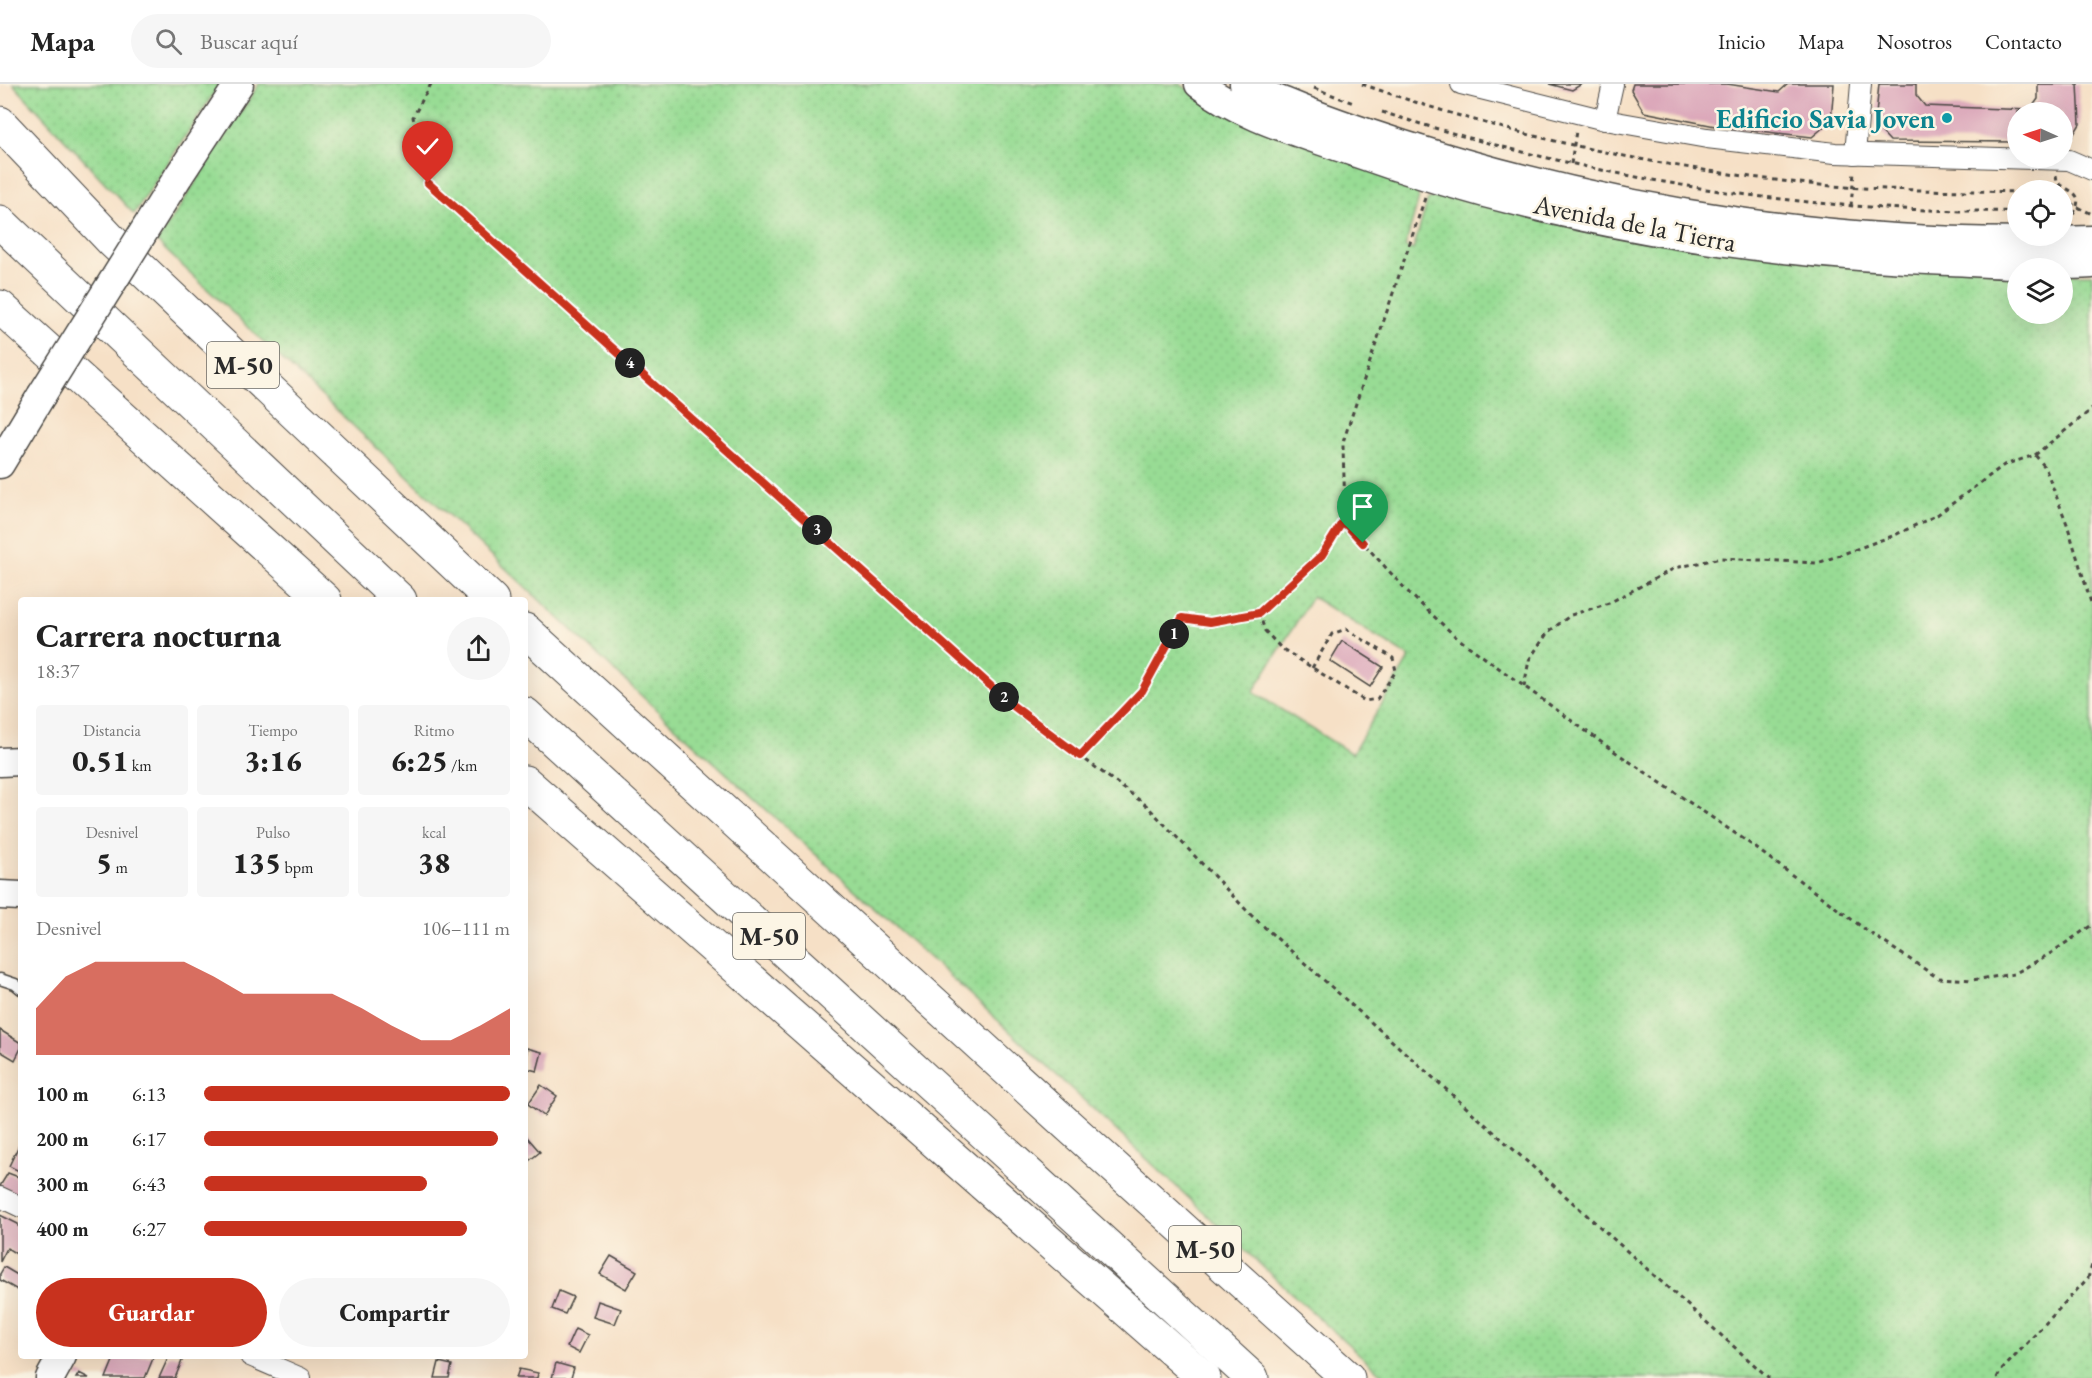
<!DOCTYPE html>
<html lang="es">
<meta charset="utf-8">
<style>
body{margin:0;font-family:"EB Garamond",serif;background:#f6f6f6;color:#222;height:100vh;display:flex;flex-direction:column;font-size:22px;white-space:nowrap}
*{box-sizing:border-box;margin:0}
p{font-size:20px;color:#767676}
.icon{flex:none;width:33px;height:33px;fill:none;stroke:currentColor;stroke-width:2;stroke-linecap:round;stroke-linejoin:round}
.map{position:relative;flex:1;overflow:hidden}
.side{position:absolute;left:18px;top:513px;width:510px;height:762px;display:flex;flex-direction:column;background:#fff;border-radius:6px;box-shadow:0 6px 24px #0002}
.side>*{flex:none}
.needle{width:39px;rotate:273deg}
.tools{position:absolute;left:2007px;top:18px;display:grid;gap:12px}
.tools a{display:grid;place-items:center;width:66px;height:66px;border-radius:50%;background:#fff;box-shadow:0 6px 24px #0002;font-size:30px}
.pin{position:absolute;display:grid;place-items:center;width:51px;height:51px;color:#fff;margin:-62px -26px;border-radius:50% 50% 50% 0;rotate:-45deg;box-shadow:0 0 6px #0007}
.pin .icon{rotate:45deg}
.km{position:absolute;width:30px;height:30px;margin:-15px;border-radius:50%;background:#222;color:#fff;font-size:16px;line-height:30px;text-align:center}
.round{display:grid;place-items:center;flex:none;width:63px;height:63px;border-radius:32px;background:#f6f6f6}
.headline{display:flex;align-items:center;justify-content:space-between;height:102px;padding:0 18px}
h1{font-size:33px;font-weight:800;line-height:45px}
.stats{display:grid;grid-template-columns:repeat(3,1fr);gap:9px;height:102px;padding:6px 18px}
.stats div{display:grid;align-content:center;border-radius:6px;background:#f6f6f6;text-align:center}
.stats b{font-size:30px;font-weight:800}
.stats small{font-size:16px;font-weight:400}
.stats p{font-size:16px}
.chart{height:168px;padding:12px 18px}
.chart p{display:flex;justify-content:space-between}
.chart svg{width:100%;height:108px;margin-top:6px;fill:#c8321e;opacity:.7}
.cta{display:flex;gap:12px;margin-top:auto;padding:12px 18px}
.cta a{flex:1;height:69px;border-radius:36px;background:#c8321e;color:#fff;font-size:24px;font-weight:800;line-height:69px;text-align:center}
.cta a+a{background:#f6f6f6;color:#222}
ul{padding:0 18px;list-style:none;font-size:20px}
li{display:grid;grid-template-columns:96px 72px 1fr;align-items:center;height:45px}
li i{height:15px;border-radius:8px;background:#c8321e}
header{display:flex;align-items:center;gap:36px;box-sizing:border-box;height:84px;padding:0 30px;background:#fff;border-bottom:2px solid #e0e0e0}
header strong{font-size:28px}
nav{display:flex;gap:33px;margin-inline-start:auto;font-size:21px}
.search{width:420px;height:54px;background:#f6f6f6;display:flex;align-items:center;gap:15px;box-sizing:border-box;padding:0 21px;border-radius:33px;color:#767676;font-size:22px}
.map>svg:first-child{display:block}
.grass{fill:url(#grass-dots);stroke:#628460;stroke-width:1.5;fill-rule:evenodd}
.building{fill:#dba7ba}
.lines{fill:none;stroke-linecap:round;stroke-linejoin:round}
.lane-casing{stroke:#494642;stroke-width:13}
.street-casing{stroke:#494642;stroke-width:22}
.secondary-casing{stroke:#494642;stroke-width:31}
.highway-casing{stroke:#494642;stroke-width:35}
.path{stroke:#494642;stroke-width:3;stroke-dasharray:4.5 4.5;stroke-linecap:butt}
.lane{stroke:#fff;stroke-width:10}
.street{stroke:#fff;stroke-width:20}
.secondary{stroke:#fff;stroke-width:28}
.highway{stroke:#fff;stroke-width:33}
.secondary-bridge-casing{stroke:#494642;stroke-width:31;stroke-linecap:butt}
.secondary-bridge{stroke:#fff;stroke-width:28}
.route-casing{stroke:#fff;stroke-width:12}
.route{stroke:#c8321e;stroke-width:8}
.culture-dot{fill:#0f9aa8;stroke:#fcf5e5;stroke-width:2}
.labels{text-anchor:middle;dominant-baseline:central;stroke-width:5;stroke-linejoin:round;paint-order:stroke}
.shield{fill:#fcf5e5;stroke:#6a6863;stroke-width:1.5}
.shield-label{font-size:26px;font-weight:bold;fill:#2b2b2b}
.culture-label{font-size:27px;font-weight:bold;fill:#0d838f;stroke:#fcf5e5;text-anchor:end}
.street-label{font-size:27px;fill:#2b2b2b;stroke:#fcf5e5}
</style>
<header>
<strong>Mapa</strong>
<div class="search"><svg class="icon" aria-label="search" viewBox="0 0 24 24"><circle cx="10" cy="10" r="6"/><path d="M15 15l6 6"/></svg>Buscar aquí</div>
<nav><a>Inicio</a><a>Mapa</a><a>Nosotros</a><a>Contacto</a></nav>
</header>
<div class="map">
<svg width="2092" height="1294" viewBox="0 0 2092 1294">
<defs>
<pattern id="grass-dots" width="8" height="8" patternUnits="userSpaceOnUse" patternTransform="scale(1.5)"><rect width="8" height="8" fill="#98dc94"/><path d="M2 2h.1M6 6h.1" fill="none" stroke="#83bd80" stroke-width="1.8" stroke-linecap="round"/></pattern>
</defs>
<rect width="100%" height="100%" fill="#fcf5e5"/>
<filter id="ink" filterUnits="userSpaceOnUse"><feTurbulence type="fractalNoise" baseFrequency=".0167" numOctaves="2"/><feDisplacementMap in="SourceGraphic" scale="12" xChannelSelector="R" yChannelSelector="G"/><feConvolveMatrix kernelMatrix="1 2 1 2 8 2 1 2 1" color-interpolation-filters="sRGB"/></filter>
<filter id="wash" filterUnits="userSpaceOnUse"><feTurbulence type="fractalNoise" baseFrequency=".008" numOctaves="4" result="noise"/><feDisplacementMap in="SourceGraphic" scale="24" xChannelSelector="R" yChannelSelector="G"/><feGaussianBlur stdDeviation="1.35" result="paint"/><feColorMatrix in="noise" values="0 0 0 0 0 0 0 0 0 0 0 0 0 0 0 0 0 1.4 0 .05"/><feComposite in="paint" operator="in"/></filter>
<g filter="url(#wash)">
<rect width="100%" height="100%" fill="#f6e0c6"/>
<g class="grass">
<polygon points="13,0 220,0 134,130"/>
<path d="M259,0H1180L1201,15L1414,100L1419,114L1405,163L1413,166L1428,115L1446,109L2017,189L2018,230H2062L2063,190H2092V1294H1386L1291,1209L978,918L661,630L157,158ZM1312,513L1410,573L1352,670L1253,608Z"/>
</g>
<g id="blocks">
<g class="building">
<polygon points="1549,0 1582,0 1572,6"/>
<polygon points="1633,0 1727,0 1779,8 1788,0 1834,0 1831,37 1812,53 1715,42 1644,28 1631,6"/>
<polygon points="1879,0 1916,0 1916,11 1925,22 2030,26 2038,15 2038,0 2078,0 2080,40 2069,58 2062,58 2062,28 2018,28 2018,58 1890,57 1875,41"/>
<polygon points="1342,557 1383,583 1370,603 1330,577"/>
<polygon points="0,946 21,959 21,964 15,976 0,967"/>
<polygon points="527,964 542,968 537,987 525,984"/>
<polygon points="541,1001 557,1012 544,1032 528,1020"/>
<polygon points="527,1053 540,1068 525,1080 525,1054"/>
<polygon points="21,1057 21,1088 9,1082"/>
<polygon points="8,1089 21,1094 21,1113 0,1102"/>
<polygon points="0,1131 18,1140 18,1142 21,1144 21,1166 18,1171 7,1164 0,1178"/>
<polygon points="611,1172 637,1187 626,1205 600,1190"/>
<polygon points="4,1183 21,1193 21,1208 0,1196 0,1190"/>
<polygon points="559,1207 573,1213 565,1230 552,1225"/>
<polygon points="598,1217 621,1225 615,1240 593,1233"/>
<polygon points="575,1245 588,1251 579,1269 567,1263"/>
<polygon points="115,1272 154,1272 145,1294 106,1294"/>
<polygon points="169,1272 184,1272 175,1294 159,1294"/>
<polygon points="439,1278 452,1281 449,1294 435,1294"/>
<polygon points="556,1279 574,1284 571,1294 552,1294"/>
<polygon points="519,1285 538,1289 537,1294 516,1294"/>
<polygon points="79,1289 89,1294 76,1294"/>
</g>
</g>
</g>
<g filter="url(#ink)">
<use href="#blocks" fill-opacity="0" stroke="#494642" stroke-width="1.5"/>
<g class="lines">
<g class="lane-casing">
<polyline id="lane" points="0,895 15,900 21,905"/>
</g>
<g class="street-casing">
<g id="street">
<polyline points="1461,0 1605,36 1707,54 1835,69 2069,76 2092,86"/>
<polyline points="1605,36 1613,0"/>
<polyline points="1855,70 1861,0"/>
<polyline points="0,1113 21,1123"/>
<polyline points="250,1272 301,1294"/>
</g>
</g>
<g class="secondary-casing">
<g id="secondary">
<path d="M1199,0C1239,31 1294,47 1342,64C1536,134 1742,170 1949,177C1996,179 2045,183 2092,180"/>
<path d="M1244,0C1258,9 1274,14 1289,20C1327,36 1366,49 1404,61C1625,131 1860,166 2092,156"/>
<polyline points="178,93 239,0"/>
<polyline points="0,380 41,312"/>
<polyline points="0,678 21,677"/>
<polyline points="0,811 21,812"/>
<polyline points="50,1294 62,1272"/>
</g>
</g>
<g class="highway-casing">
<g id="highway">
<polyline points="0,39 112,157 492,516"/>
<polyline points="0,138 400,516"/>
<polyline points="0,223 325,516"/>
<polyline points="525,546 1061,1035 1348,1294"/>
<polyline points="525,630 1252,1294"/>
<polyline points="525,698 1204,1294"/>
</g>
</g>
<g class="path">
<polyline points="431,0 413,33 428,99 1012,621 1146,721 1251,831 1769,1294"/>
<path d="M1362,0C1505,51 1649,82 1800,99C1872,107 1945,106 2018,108"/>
<polyline points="1314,4 1356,20"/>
<path d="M1382,28C1590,94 1799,130 2018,127"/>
<polyline points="1571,80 1576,47"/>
<path d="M2056,92L2057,98C2072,110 2085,108 2073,131L2068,133"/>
<path d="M1425,114L1343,358C1343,384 1346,411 1343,437L1410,510L1456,553L1608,663L1745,756L1870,849L1938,894L1972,896L2014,890L2051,869L2092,841"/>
<polyline points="2062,115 2092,130"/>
<polyline points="1851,122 1854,88"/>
<polyline points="2035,371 2092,325"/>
<polyline points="1259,529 1265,547 1281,564 1365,617 1377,615 1396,587 1393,574 1346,545 1332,550 1312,584"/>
<polyline points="1524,603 1529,576 1548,548 1571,531 1609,519 1675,484 1721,474 1818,479 1895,451 1937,431 2004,381 2035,371 2045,383 2067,440 2092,522"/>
<polyline points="1080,672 1142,607 1182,534 1210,538 1259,529 1322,471 1343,437"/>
<polyline points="1997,1294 2000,1288 2088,1194 2092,1181"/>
</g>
<use href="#lane" class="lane"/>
<use href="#street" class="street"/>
<use href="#secondary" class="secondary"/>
<use href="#highway" class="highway"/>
<g class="secondary-bridge-casing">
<polyline id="secondary-bridge" points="41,312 178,93"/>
</g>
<use href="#secondary-bridge" class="secondary-bridge"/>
</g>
</g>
<g class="lines" filter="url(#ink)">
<g class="route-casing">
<polyline id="route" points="428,99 1012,621 1080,672 1142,607 1182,534 1210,538 1259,529 1322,471 1343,437 1363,459"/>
</g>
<use href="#route" class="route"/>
</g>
<circle class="culture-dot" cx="1947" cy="34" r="6"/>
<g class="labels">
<g class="shield">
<rect x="207" y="258" width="72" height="46" rx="4.5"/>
<rect x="733" y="829" width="72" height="46" rx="4.5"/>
<rect x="1169" y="1142" width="72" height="46" rx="4.5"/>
</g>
<g class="shield-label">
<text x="243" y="281">M-50</text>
<text x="769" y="852">M-50</text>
<text x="1205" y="1165">M-50</text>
</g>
<g class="culture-label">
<text x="1935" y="34">Edificio Savia Joven</text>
</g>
<g class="street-label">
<text transform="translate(1635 139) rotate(11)">Avenida de la Tierra</text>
</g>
</g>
</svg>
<div class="tools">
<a><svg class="needle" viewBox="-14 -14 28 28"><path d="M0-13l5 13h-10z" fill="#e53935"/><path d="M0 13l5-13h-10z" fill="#767676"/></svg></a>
<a><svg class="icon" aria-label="locate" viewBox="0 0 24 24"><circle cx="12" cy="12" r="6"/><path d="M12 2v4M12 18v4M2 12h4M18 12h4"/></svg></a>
<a><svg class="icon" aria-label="layers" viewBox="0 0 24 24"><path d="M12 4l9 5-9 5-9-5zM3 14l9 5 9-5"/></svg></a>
</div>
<div class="pin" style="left:1363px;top:459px;background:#1e9e55"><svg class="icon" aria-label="arrive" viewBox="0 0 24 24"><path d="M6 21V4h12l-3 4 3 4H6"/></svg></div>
<div class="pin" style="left:428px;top:99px;background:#d93025"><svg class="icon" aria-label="check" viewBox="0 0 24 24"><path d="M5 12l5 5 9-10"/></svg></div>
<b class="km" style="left:1174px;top:550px">1</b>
<b class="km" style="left:1004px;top:613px">2</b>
<b class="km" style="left:817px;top:446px">3</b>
<b class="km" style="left:630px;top:279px">4</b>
<section class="side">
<div class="headline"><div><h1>Carrera nocturna</h1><p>18:37</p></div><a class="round"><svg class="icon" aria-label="share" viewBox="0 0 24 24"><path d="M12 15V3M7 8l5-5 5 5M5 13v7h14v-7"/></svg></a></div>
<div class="stats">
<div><p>Distancia</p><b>0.51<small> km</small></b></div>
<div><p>Tiempo</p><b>3:16</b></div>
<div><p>Ritmo</p><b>6:25<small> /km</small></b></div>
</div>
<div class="stats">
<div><p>Desnivel</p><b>5<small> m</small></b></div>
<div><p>Pulso</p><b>135<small> bpm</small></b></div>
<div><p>kcal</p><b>38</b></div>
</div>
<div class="chart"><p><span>Desnivel</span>106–111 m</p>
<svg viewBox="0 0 160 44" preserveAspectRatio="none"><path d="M0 44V25L10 12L20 6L30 6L40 6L50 6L60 12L70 19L80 19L90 19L100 19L110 25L120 32L130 38L140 38L150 32L160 25V44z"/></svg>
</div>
<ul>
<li><b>100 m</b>6:13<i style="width:100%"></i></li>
<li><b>200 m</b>6:17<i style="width:96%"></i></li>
<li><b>300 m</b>6:43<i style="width:73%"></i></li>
<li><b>400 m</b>6:27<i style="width:86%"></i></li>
</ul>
<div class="cta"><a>Guardar</a><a>Compartir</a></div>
</section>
</div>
